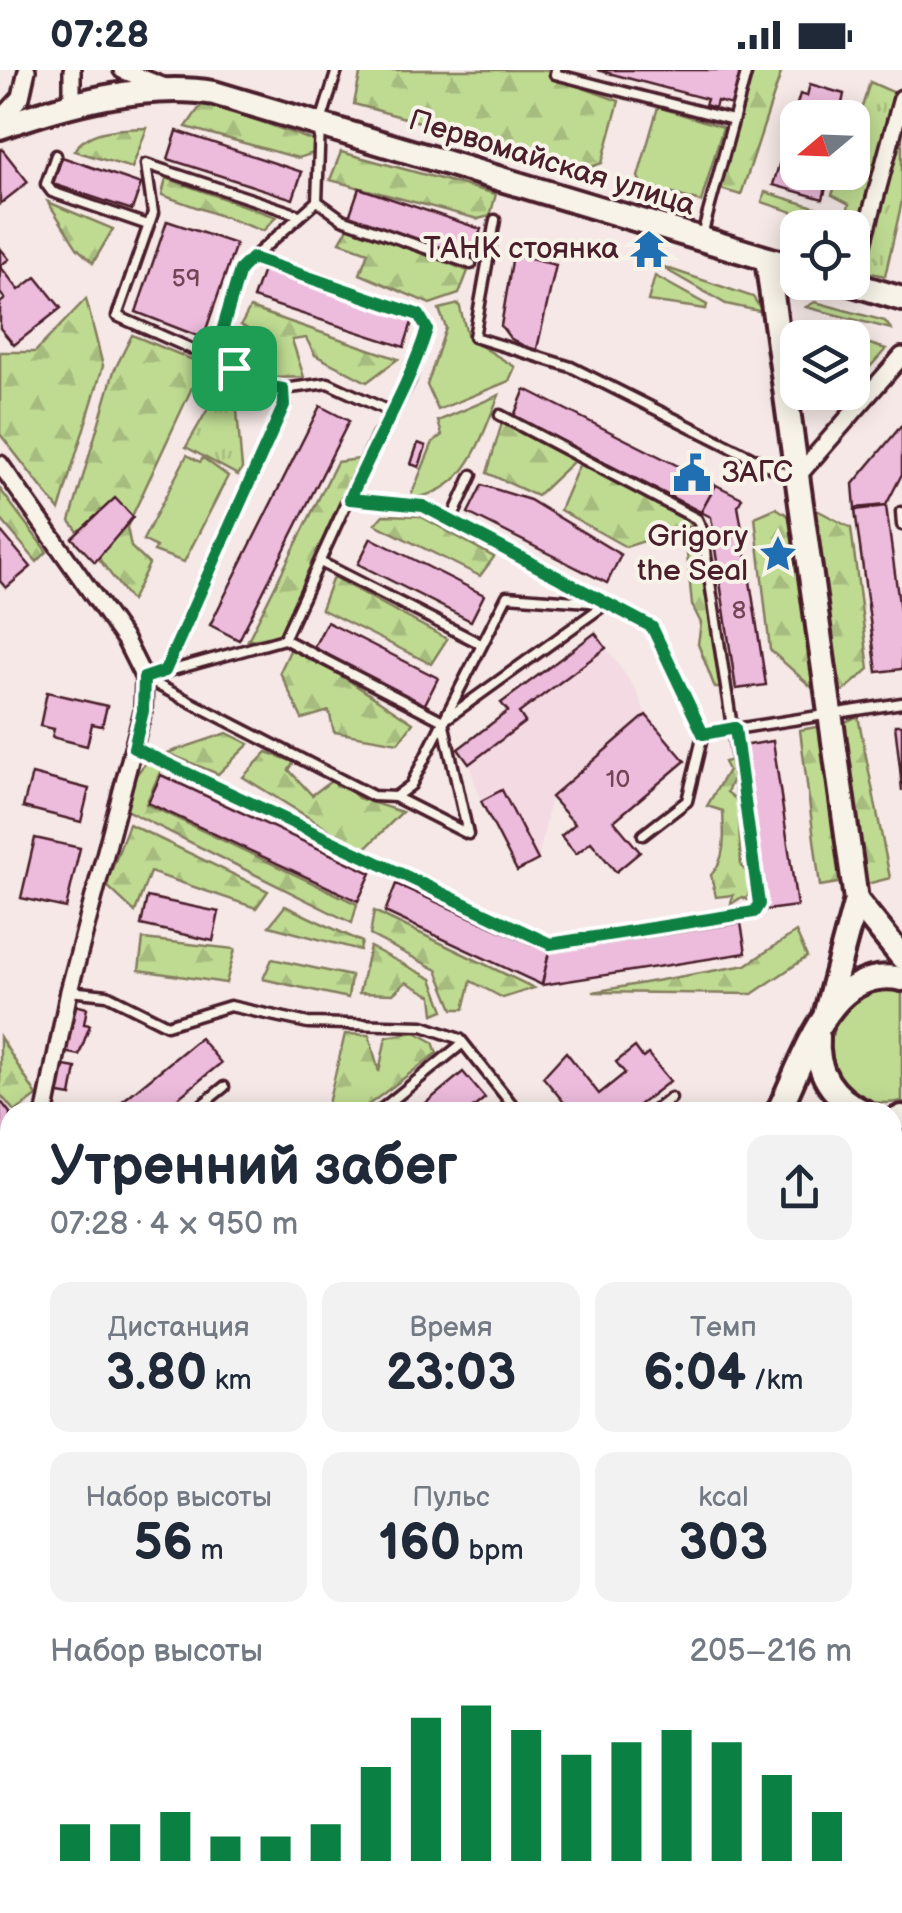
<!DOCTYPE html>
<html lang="ru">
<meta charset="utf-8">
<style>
body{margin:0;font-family:"Balsamiq Sans",sans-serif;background:#f2f2f3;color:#1f2937;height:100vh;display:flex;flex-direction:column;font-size:38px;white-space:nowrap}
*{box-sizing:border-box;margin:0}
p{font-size:32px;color:#747a83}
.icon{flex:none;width:55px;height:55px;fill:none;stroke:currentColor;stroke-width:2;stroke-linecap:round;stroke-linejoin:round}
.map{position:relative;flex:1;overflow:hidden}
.sheet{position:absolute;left:0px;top:1032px;width:902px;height:812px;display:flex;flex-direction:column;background:#fff;border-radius:30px 30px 0 0;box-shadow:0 5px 25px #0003}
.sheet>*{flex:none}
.needle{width:65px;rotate:251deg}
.controls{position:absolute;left:780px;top:30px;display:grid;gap:20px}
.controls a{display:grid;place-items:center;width:90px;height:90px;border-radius:20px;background:#fff;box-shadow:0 5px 25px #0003;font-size:50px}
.pin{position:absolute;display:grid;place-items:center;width:85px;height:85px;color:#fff;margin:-42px;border-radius:20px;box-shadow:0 5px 15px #0006}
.round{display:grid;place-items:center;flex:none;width:105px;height:105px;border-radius:20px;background:#f2f2f3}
.summary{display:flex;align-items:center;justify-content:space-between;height:170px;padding:0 50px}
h1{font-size:55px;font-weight:700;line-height:75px}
.stats{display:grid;grid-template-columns:repeat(3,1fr);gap:15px;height:170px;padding:10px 50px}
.stats div{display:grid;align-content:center;border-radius:20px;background:#f2f2f3;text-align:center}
.stats b{font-size:50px;font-weight:700}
.stats small{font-size:28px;font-weight:400}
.stats p{font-size:28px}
.chart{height:280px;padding:20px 50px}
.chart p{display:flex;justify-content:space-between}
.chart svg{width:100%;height:180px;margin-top:10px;stroke:#0b8043;stroke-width:6}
.status{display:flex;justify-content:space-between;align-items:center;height:70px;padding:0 50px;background:#fff;direction:ltr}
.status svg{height:28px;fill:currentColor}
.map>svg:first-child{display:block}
.built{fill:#f3dae3}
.industrial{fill:url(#industrial-grid)}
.green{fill:#bfdb92;stroke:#847d5e;stroke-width:2.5}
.forest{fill:url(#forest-firs);stroke:#847d5e;stroke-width:2.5}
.park{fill:url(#park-tufts);stroke:#847d5e;stroke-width:2.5}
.building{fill:#edbbdc;stroke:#4a1f2b;stroke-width:2.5}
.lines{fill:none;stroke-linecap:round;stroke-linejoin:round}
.lane-casing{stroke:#4a1f2b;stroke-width:15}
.street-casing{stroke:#4a1f2b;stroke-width:22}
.secondary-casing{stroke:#4a1f2b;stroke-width:30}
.lane{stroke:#f7f3e8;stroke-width:8}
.street{stroke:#f7f3e8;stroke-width:15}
.secondary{stroke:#f7f3e8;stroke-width:22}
.rail-casing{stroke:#4a1f2b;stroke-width:9}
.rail{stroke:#f7f3e8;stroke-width:5;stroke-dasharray:15;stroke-linecap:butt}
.route-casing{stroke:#fff;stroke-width:20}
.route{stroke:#0b8043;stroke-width:12}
.labels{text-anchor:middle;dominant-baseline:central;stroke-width:8;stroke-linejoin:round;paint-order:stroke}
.number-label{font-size:25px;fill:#734657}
.street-label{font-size:30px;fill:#4a1f2b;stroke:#f7f3e8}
.poi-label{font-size:30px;fill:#4a1f2b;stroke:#f7f3e8;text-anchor:end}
</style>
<div class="status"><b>07:28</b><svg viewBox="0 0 49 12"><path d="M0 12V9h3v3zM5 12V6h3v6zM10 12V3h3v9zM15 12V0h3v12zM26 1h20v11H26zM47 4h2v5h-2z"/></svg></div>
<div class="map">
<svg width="902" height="1843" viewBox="0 0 902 1843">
<defs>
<pattern id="industrial-grid" width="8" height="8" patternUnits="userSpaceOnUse" patternTransform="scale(2.5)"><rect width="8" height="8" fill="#f3dae3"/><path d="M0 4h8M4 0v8" fill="none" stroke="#d2bbc3"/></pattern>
<pattern id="forest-firs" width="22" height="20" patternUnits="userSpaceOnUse" patternTransform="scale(2.5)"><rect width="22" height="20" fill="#bfdb92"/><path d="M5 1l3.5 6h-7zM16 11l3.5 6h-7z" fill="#a6bc7e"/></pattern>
<pattern id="park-tufts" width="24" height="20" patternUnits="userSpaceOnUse" patternTransform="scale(2.5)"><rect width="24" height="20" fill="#bfdb92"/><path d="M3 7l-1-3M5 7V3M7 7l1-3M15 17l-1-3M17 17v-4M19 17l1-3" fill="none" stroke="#a6bc7e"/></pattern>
</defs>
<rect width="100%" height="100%" fill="#f5e8e6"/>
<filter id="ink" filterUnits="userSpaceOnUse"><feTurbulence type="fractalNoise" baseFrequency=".01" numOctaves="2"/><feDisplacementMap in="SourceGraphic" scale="20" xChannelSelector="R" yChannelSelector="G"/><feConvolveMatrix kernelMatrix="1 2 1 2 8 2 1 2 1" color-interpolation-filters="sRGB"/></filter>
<g filter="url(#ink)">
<polygon class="built" points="606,578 636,620 646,645 551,727 538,790 517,801 481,731 469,694 525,653 519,643"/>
<g class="industrial">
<polygon points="892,1146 902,1158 902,1339 892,1325"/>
<polygon points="892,1447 902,1457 902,1755 893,1763"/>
<polygon points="10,1739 10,1835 804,1835 794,1843 0,1843 0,1747"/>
<polygon points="902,1773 902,1843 819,1843 828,1835 892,1835 893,1781"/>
</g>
<g class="green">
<polygon points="658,37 723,57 701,132 642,115 638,107"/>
<polygon points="765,122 838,144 835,156 762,132"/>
<polygon points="658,195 753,227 763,242 726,234"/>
<polygon points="655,206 707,235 706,239 648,231"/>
<polygon points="815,232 885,251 891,259 806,237"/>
<polygon points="459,234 468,268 515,297 509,311 438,340 427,315 446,258 439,239"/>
<polygon points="853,269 886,279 853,316 852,269"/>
<path d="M499,325C479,373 467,423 410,428L433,372L442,365L438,351Z"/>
<polygon points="187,385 200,392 203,388 228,406 184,492 154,481 156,477 143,470"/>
<path d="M889,919L902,921V1031C823,1050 799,928 889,919Z"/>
<polygon points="10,1494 10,1589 0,1597 0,1512"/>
</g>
<g class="forest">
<polygon points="361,0 548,0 550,6 619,31 602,93 588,98 354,34"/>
<polygon points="754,0 782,0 741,125 720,119"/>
<polygon points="204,31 317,72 314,83 298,88 186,57"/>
<path d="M147,58L132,98L74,81C88,58 122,59 147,58Z"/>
<polygon points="341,82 496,124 490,146 478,149 330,110"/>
<polygon points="166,108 276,147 263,161 162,125"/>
<polygon points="48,132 113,159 93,193 77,178"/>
<polygon points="350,154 468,201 459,224 430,234 360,204 368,182 340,172"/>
<polygon points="86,229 103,296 59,440 0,364 0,282 35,282"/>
<polygon points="250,238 398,289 367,312 315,285 306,268 292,270 304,307 275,308 258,265 241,255"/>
<polygon points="132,265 203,294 127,457 131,477 149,494 131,531 70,451 114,301"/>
<polygon points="502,353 574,391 537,426 487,403"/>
<polygon points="359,389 278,567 248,570 337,392"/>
<polygon points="580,393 694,455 626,477 560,440"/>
<polygon points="0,419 47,482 37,492 0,448"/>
<polygon points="776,438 794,449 817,622 770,580 755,447"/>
<polygon points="813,438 851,458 869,599 841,623"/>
<polygon points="383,445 420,446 494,487 480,506 375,454"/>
<polygon points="696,462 722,618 715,618 698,574 701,553 692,535 686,472"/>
<polygon points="333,507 447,569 431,594 321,539"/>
<polygon points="293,574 413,653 398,673 334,662 329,641 302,649 280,602"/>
<polygon points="858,646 890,808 863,815 843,653"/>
<polygon points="827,655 850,811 820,816 800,660"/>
<polygon points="227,663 249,674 218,704 167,683"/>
<polygon points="267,682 294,692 289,700 312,725 337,707 358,728 402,742 363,781 243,707"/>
<polygon points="151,687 175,698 174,705 161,700 146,734 357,834 352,853 124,739 129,713"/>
<path d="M732,690L734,707L727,722L738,731L741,795L749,806L748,830L742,827L731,834L733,825L716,827L711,805C727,788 724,764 723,741L707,736L728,700L724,692Z"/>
<polygon points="129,754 268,821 256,838 150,802 135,842 106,815"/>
<polygon points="285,836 362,872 360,880 269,856"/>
<polygon points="374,841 534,918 503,928 471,911 464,939 453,939 437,900 370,865"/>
<polygon points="796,862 807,887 752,924 593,922 746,895"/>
<polygon points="143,869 235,879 226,913 139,900"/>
<polygon points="370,877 432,909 444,940 434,944 432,926 406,912 393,924 359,923"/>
<polygon points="272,889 351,906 348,928 263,909"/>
<polygon points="415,962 433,972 437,983 359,1042 326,1042 345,964 369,965 379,1002 386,967"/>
<polygon points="0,967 37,1026 15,1042 0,1024"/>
</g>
<g class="park">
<polygon points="870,12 895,23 853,194 852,158 844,157 849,134 832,125 840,103 852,102 853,65"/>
<polygon points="902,48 902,131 885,206 862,201"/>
<polygon points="224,311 235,317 242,399 238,405 186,377"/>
</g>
<g class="building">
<polygon points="597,0 731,0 740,3 732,35 717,31 715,38 705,35 707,29"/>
<polygon points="810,14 844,24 842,34 850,36 846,48 798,48 798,102 830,102 823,129 773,115 800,24 807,26"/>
<polygon points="177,61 302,102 293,129 168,89"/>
<polygon points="2,79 28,112 0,134 0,81"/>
<polygon points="62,87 141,114 132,140 53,114"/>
<polygon points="359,118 481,159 471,188 349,147"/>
<polygon points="167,151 236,174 203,268 136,242"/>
<polygon points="0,178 9,189 0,196 19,220 36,207 61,238 14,275 0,258 0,233 5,229 0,223"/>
<polygon points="513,185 556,195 536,283 510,268 501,256"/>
<polygon points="263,200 413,249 404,277 253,228"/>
<polygon points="525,319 716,415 701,442 514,346"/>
<polygon points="320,336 349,351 239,570 210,555"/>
<polygon points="902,355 902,404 886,435 855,438 853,414"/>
<polygon points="418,373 426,376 419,397 411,394"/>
<polygon points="482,415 530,430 621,485 607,513 468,443"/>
<polygon points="716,415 742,428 738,436 742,459 714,465 711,447 701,442"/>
<polygon points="115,428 133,447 95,492 72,468"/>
<polygon points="886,436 902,556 902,599 877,602 855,440"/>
<polygon points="742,459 766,615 736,619 713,465"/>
<polygon points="0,460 31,497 6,518 0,511"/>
<polygon points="371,468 484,525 471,551 358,494"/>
<polygon points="327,552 438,608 424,636 313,579"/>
<polygon points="595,563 606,578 519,643 525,652 469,694 458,679 508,641 501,633"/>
<polygon points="47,622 107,636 102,656 92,654 87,676 52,667 54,659 40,656"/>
<polygon points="646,645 685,691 614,751 640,782 616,802 591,772 576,784 561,766 575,754 551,727"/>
<polygon points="895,655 902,655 902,721 900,698"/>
<polygon points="773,671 797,836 766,840 742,676"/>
<polygon points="32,704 89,719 81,752 23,737"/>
<polygon points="161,705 371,803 358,831 148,733"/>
<polygon points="502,720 538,790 517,801 481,731"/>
<polygon points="35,768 80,778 66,838 21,828"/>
<polygon points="396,814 549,882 542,915 385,842"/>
<polygon points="147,827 219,842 213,871 141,855"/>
<polygon points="741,853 746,883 542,915 549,882"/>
<polygon points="74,935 87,938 84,954 90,955 79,985 64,982"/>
<polygon points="200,968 221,993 161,1042 109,1042"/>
<polygon points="635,977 643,988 648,984 670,1011 630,1042 572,1042 543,1007 566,982 599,1024 625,1003 616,992"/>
<polygon points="58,995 76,998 71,1026 53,1023"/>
<polygon points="463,1002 485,1028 468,1042 415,1042"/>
<polygon points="0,1030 10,1043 10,1071 1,1078"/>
<polygon points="10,1166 10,1200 0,1208 0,1189 5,1185 0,1174"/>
<polygon points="892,1196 902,1208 902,1284 892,1273"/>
<polygon points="902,1519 902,1565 892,1573 892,1526"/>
<polygon points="902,1697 902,1753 892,1742 898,1733 892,1727 892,1705"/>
<polygon points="10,1766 10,1835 214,1835 205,1843 0,1843 0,1774"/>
<polygon points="313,1835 428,1835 418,1843 304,1843"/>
<polygon points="486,1835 530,1835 536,1843 477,1843"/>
</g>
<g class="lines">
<g class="lane-casing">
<g id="lane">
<polyline points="556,0 555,4 733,50"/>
<polyline points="56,85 46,114 52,122 148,155"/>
<polyline points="317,131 342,149 471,194"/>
<polyline points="495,150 474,267 571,297 791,407"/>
<polyline points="702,165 747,0"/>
<polyline points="252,188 419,245 427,259 410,310 393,343"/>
<polyline points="235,298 117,246 153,143 146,94 299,145"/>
<polyline points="350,429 423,436 652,557 703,664 902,633"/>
<polyline points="901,442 902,455"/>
<polyline points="451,451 472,405"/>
<polyline points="322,493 481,574"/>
<polyline points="284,569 443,651 607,533"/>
<polyline points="165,601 285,335 283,319"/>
<polyline points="144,608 284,569 377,366 393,343 328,313 283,319 266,315 235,298 223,258 240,199 317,131 320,55 337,0"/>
<polyline points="144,608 373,726 395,727 468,764 443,651"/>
<polyline points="134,678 550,874 754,842 759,834 702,460 697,449 500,345"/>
<polyline points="395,727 411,715 507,526 603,533"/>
<polyline points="643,765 687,731 703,664"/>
<polyline points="69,921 107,925 167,955 230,936 308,953 423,956 460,969 518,1042"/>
<polyline points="193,1042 224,1017"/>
<polyline points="378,1042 463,973"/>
<polyline points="653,1042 671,1028"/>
<polyline points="0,1082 10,1086"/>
<polyline points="892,1082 902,1078"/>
<polyline points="0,1315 10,1307"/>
<polyline points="892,1340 902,1335"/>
<polyline points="0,1392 10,1405"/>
<polyline points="892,1403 902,1414"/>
<polyline points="0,1456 10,1455"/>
<polyline points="251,1843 261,1835"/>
<polyline points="444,1843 454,1835"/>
</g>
</g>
<g class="street-casing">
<g id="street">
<polyline points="122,0 165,17"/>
<polyline points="62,38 72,26 72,0"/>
<polyline points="0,50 21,27 27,0"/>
<polyline points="852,214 902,28"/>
<polyline points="0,394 125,570 144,608 143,641 69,921 45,1042"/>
<polyline points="795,409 902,286"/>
</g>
</g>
<g class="secondary-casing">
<g id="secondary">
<path d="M0,57C65,34 144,12 214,23L798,198"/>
<polyline points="767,189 856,830 826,942"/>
<polyline points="846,212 902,229"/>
<polyline points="856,830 902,887"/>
<path d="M818,967C815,1002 833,1028 864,1042"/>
<path d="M778,1042C804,992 829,893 902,909"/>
<polyline points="892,1052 902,1047"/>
<polyline points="0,1711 10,1703"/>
</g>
</g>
<use href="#lane" class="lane"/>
<use href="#street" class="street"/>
<use href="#secondary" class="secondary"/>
<g class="rail-casing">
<g id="rail">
<polyline points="892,1655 902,1648"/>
<polyline points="892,1831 902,1823"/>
</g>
</g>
<use href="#rail" class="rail"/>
</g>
</g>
<g class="lines" filter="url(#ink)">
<g class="route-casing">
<path id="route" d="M252,188L419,245L427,259C408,319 375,371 350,429L423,436L652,557L703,664L735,658L759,834L754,842L550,874L134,678L143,641L144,608L165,601L284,335L283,319L266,316L234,298L223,258L240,200Z"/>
</g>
<use href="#route" class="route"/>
</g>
<defs>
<g id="temple-bare" transform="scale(3)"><path d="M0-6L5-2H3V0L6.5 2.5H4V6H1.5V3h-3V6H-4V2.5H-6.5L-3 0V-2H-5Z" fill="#1f6fb2" stroke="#f7f3e8" stroke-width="2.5" paint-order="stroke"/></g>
<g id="civic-bare" transform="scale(3)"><path d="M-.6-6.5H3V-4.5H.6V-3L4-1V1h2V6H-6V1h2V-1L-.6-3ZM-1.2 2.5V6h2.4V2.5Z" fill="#1f6fb2" stroke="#f7f3e8" stroke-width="2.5" paint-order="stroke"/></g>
<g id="sight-bare" transform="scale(3)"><path d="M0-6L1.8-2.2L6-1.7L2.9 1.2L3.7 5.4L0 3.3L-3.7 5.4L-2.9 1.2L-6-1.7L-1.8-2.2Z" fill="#1f6fb2" stroke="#f7f3e8" stroke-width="2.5" paint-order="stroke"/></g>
</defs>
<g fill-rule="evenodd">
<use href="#temple-bare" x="649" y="179"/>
<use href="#civic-bare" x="692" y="403"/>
<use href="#sight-bare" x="778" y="484"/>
</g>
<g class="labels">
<g class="number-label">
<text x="186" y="208">59</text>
<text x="739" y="540">8</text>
<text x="618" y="709">10</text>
</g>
<g class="street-label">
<text transform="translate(552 93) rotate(17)">Первомайская улица</text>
</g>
<g class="poi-label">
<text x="619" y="179">ТАНК стоянка</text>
<text x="722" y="403" text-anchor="start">ЗАГС</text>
<text x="748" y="467">Grigory<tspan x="748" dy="34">the Seal</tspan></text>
</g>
</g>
</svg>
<div class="controls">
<a><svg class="needle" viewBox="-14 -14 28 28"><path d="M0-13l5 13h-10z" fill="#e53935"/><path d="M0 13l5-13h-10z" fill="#747a83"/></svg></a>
<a><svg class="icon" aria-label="locate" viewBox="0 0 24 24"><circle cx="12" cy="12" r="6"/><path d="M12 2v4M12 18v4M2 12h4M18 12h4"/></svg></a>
<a><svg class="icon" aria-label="layers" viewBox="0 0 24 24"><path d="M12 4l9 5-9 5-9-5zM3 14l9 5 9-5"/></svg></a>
</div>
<div class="pin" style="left:234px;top:298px;background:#1e9e55"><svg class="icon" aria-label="arrive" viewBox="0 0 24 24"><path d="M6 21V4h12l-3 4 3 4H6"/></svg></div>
<section class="sheet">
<div class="summary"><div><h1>Утренний забег</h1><p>07:28 · 4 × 950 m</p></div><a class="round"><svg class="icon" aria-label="share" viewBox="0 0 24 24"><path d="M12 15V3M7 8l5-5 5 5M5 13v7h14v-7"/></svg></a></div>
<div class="stats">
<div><p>Дистанция</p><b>3.80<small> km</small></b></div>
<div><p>Время</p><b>23:03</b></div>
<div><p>Темп</p><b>6:04<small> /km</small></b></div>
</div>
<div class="stats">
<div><p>Набор высоты</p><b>56<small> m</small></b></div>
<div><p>Пульс</p><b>160<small> bpm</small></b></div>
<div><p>kcal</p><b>303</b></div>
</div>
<div class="chart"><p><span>Набор высоты</span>205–216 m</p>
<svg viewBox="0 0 160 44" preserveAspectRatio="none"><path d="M5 44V35M15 44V35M25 44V32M35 44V38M45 44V38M55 44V35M65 44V21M75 44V9M85 44V6M95 44V12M105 44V18M115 44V15M125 44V12M135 44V15M145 44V23M155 44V32"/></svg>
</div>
</section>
</div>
